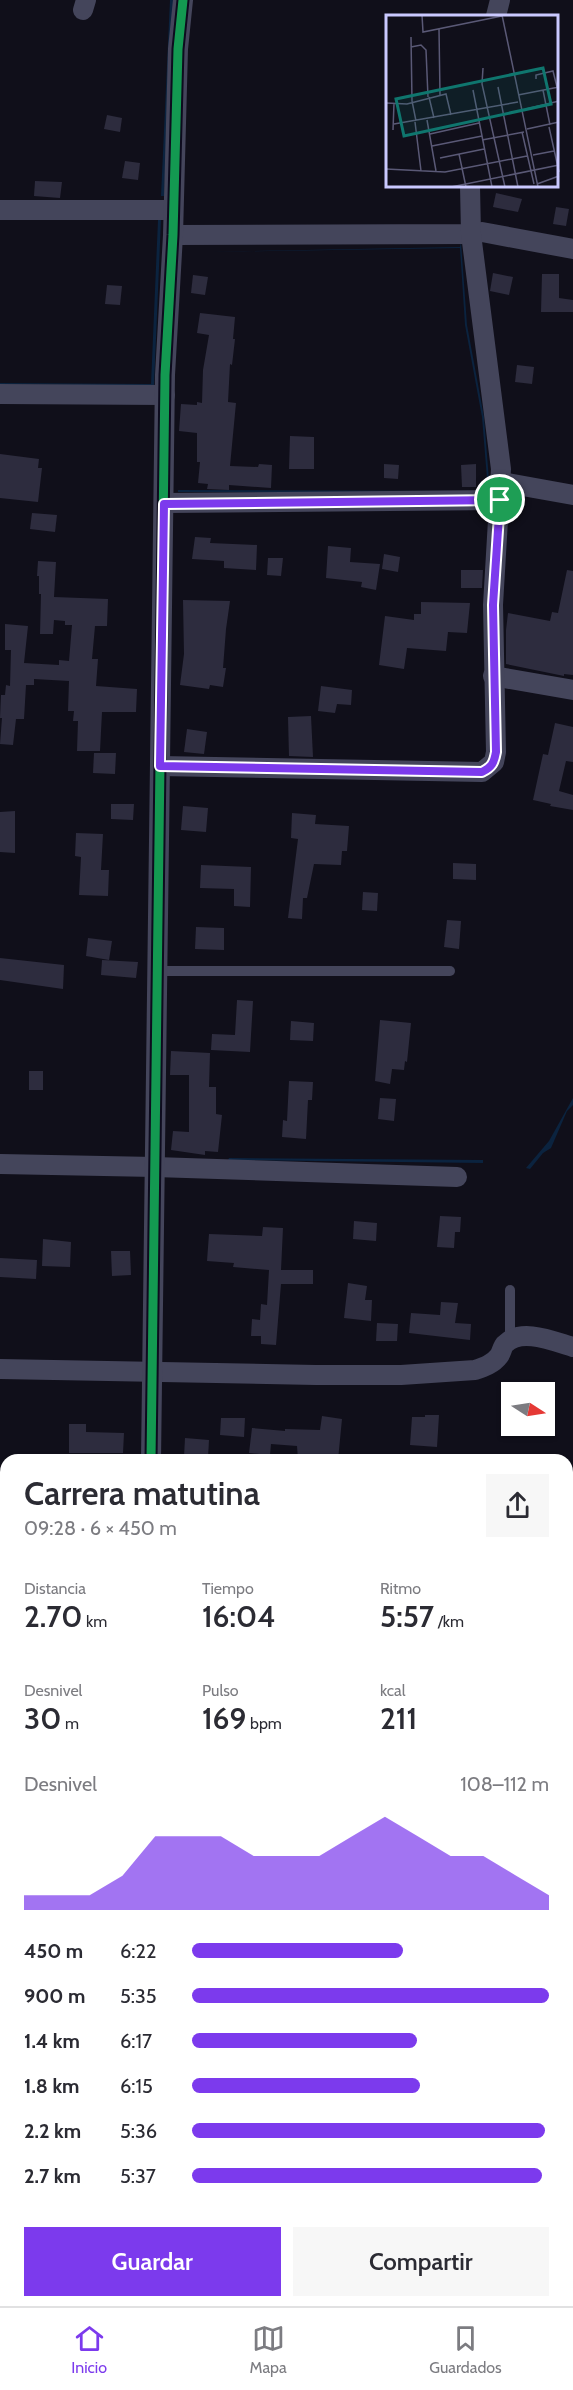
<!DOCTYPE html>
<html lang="es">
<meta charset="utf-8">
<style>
body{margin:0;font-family:Cabin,sans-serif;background:#f7f7f7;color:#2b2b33;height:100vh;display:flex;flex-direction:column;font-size:22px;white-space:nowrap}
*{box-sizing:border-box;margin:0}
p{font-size:20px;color:#7c7c81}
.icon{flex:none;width:33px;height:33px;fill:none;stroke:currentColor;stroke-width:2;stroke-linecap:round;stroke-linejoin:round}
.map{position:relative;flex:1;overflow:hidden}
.sheet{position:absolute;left:0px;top:1454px;width:573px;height:854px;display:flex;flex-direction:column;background:#fff;border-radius:18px 18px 0 0;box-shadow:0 2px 4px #0004}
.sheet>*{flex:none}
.needle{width:39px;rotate:102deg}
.tools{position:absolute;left:501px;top:1382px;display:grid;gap:12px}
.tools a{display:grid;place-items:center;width:54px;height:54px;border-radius:0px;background:#fff;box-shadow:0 2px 4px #0004;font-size:30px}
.pin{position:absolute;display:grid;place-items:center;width:51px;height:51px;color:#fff;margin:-26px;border:3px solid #fff;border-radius:50%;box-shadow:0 2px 6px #0007}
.round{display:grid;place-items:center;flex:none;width:63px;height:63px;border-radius:0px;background:#f7f7f7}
.summary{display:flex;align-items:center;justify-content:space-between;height:102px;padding:0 24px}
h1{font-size:33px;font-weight:600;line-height:45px}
.figures{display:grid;grid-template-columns:repeat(3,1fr);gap:9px;height:102px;padding:6px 24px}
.figures div{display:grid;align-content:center}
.figures b{font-size:30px;font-weight:600}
.figures small{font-size:16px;font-weight:400}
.figures p{font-size:16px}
.chart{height:168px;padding:12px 24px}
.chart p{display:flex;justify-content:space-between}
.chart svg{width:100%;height:108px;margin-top:6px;fill:#7c3aed;opacity:.7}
.primary-button{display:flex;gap:12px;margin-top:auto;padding:12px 24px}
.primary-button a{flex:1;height:69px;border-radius:0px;background:#7c3aed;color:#fff;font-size:24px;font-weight:600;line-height:69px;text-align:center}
.primary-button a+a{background:#f7f7f7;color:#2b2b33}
ul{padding:0 24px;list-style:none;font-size:20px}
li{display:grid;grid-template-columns:96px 72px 1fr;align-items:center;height:45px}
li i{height:15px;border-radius:8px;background:#7c3aed}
.tabs{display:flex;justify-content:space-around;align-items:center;height:84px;border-top:2px solid #e1e1e2;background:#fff;font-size:16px;color:#7c7c81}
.tabs a{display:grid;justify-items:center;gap:3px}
.tabs .on{color:#7c3aed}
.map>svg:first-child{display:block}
.water{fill:#0b233f}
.building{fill:#2d2c3e}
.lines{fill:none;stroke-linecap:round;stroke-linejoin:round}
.lane{stroke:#44455b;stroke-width:10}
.street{stroke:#44455b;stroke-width:20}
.highway{stroke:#634e68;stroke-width:33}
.cycleway-casing{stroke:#0d0b1e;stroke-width:13}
.cycleway{stroke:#139951;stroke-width:9}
.route-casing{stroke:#fff;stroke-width:12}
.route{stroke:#7c3aed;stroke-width:8}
.inset-road{fill:none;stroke:#5a5976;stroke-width:1.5}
.view{fill:#0f766e;fill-opacity:0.15;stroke:#0f766e;stroke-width:3}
.inset-edge{fill:none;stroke:#cac9ff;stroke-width:3}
</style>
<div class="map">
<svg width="573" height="2306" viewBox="0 0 573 2306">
<rect width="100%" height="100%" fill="#100f1a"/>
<g class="water">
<polygon points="170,0 174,0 164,196 161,196"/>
<polygon points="161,219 154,386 0,384 0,383 151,384 158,220"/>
<polygon points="461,242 467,325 484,417 490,493 178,492 178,490 488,491 482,417 465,325 460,248 209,252 460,247"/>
<polygon points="573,1098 573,1105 567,1111 551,1148 543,1153 530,1169 526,1168 549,1141"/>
<polygon points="229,1158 483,1160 483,1163 228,1160"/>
</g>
<g class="building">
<polygon points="107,115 122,118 120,132 104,129"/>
<polygon points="125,161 140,163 138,180 122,178"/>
<polygon points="35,181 62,182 60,198 34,196"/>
<polygon points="496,193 522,199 518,212 493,207"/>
<polygon points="556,207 569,209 566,226 553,224"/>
<polygon points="493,273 513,277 509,295 490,291"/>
<polygon points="542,274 559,274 559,298 573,300 573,312 541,312"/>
<polygon points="193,275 208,277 205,295 191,293"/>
<polygon points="107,285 122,286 120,305 105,304"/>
<polygon points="200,313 235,317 233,339 235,339 232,365 230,364 228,402 236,403 230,466 258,467 259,464 272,465 271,488 229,485 229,490 207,489 208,484 198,483 200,462 197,462 197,433 179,431 181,404 197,405 197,402 202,403 203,370 209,335 197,333"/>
<polygon points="517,365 534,367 532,384 515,382"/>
<polygon points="290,436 314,437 314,469 289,469"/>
<polygon points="0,454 39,459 38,468 42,468 38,502 0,498"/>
<polygon points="384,464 399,465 398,479 384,478"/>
<polygon points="476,464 476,487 462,487 461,465"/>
<polygon points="32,513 57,515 55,532 30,529"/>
<polygon points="195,537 211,538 210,543 257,545 256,570 224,568 224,561 192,559"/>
<polygon points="328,546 351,548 350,562 380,564 376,590 361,587 362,582 326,578"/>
<polygon points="384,554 400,557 398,572 382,569"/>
<polygon points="268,558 283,558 281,576 267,575"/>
<polygon points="38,561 56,562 54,597 108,599 107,626 95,626 92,659 98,659 96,686 137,689 136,712 102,712 100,751 77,751 78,721 73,721 74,711 68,711 69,681 34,679 34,685 26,685 24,719 16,719 13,745 0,744 2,718 0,718 1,695 5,695 6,685 10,686 11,650 5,650 5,624 28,626 24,663 59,665 59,660 69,661 72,625 65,625 65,621 54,620 53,634 40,634 41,594 39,594 39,576 37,576"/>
<polygon points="461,570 483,570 482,588 461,588"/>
<polygon points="567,570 573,571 573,675 564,674 564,676 506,664 506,630 508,613 550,621 552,612 558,613"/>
<polygon points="183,600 230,601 226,629 223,668 226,668 223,687 210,685 209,689 180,685 184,654"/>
<polygon points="421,602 470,603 467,633 448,632 446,651 407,648 404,669 379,665 385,616 414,620 414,614 421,614"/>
<polygon points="321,686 352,690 351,705 337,704 335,713 318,711"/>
<polygon points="311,716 313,757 289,756 288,717"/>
<polygon points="555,723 573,727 573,762 566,761 559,791 573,795 573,810 550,806 551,804 533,800 543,754 548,755"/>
<polygon points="187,729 207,732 204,754 184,752"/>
<polygon points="94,753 116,753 115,774 93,773"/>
<polygon points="111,804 134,804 133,820 111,819"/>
<polygon points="183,806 208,808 206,832 181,830"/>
<polygon points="15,811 15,853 0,852 0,812"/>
<polygon points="292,813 316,815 315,824 349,826 347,851 342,851 341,865 314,864 307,898 303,898 302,919 288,918 298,839 291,838"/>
<polygon points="76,833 103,834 101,870 109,870 108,896 79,895 81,857 75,856"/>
<polygon points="453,863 476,864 476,880 453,879"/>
<polygon points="201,865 251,867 250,907 234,906 234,889 200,888"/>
<polygon points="363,892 378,893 377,911 362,910"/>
<polygon points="447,920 461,921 459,949 444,947"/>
<polygon points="196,927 224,928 224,950 195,949"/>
<polygon points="88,938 112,941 109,960 86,956"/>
<polygon points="0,958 64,965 63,989 0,980"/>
<polygon points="102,960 138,962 136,978 101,975"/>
<polygon points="237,1000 253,1001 250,1052 211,1050 212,1034 235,1035"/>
<polygon points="380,1020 411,1023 407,1062 405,1061 404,1070 392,1069 390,1084 375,1081"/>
<polygon points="291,1021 314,1023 313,1041 290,1040"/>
<polygon points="171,1051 210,1053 209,1087 216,1087 216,1114 222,1115 218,1152 205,1151 205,1155 171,1150 173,1131 189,1132 189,1075 170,1075"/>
<rect x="29" y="1071" width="14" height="19"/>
<polygon points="289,1081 313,1082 312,1100 308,1100 306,1139 282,1137 283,1120 287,1121"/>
<polygon points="380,1098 396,1099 394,1121 378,1119"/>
<polygon points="440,1216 461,1217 460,1232 455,1232 454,1248 437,1247"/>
<polygon points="354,1221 377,1223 376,1241 353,1239"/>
<polygon points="263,1227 283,1228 281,1270 313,1270 313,1284 281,1284 276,1345 261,1344 261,1336 251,1336 252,1319 260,1320 261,1304 267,1305 269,1270 233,1267 234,1263 207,1261 209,1234 262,1236"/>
<polygon points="43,1239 71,1242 70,1267 42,1266"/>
<polygon points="111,1251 130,1251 131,1275 112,1276"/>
<polygon points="0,1258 37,1260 36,1279 0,1277"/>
<polygon points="348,1283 367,1286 365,1300 372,1300 371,1321 344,1318"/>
<polygon points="441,1302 458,1303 455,1323 471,1324 470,1340 409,1333 411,1313 440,1315"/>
<polygon points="377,1323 398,1324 397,1341 376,1341"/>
<polygon points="425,1415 439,1415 437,1447 410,1445 412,1417 425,1417"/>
<polygon points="322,1416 342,1419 338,1460 298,1460 297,1446 271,1444 270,1455 249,1453 252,1428 285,1431 285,1429 320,1430"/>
<polygon points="221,1418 245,1418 244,1437 220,1435"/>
<polygon points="69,1424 86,1424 86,1432 124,1433 123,1453 69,1453"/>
<polygon points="185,1438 209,1440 208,1458 184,1457"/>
</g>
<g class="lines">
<g class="lane">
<polyline points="157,971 450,971"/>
<polyline points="510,1340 510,1290"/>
</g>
<g class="street">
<polyline points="83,10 86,0"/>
<polyline points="496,16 500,0"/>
<polyline points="0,210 173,210"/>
<polyline points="173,235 471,234 482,232 573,249"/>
<polyline points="0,394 165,395"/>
<polyline points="501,482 573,495"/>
<polyline points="164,503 500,500"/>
<polyline points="493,676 573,690"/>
<polyline points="160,766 482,772 494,762 496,752 493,605 501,469 471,234 470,186"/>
<polyline points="0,1164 155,1167 457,1177"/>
<path d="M0,1369L316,1375H401L475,1370C484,1367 493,1364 499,1356C502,1352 502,1347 505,1344C521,1327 555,1342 573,1347"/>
<polyline points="151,1460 165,375 173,235 178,49 183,0"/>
<polyline points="0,1566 6,1566"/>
<polyline points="0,2224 6,2224"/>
<polyline points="18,2301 18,2306"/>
<polyline points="240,2306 240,2301"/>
<polyline points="491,2306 492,2301"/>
</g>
<g class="highway">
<polyline points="0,1824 6,1824"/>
<polyline points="567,1825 573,1824"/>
</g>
<g class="cycleway-casing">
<polyline id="cycleway" points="151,1460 165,375 173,235 178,49 183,0"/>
</g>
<use href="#cycleway" class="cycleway"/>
</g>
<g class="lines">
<g class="route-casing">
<path id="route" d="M500,500L493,605L496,752C494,763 492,767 482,772L160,766L164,504Z"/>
</g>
<use href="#route" class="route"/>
</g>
<g transform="translate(386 15)">
<rect width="172" height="172" fill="#100f1a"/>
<path class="inset-road" d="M36,0L37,17L116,1M116,0L152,172M53,14L54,80M25,22L26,86L30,106M25,32L35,30L40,35L42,82M97,53L96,69L119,172M150,64V60L167,56L171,72M112,72L132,172M87,75L106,172M157,75L164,110M132,80L173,72M43,82L48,103M0,88L21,89L60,79L65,100M140,94L173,86M41,105L50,156M29,107L35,156M8,109L132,87M163,112L173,157M141,114L173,107M7,115L8,88M136,117L148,169M44,119L93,108M96,125L138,117M46,131L96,121M73,139L80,172M147,140L168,136M54,143L98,134M0,154L59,157L141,141M151,169L173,161M65,172L173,150"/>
<path class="view" d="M157,53L165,89L18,121L10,84Z"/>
<rect width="172" height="172" class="inset-edge"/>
</g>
</svg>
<div class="tools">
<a><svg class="needle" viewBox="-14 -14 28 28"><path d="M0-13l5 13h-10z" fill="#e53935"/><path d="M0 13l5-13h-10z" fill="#7c7c81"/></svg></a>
</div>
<div class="pin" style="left:500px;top:500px;background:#1e9e55"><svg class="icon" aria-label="arrive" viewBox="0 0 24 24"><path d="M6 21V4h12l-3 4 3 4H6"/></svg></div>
<section class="sheet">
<div class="summary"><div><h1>Carrera matutina</h1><p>09:28 · 6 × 450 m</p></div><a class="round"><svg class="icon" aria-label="share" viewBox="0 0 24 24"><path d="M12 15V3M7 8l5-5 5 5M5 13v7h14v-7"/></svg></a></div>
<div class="figures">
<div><p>Distancia</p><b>2.70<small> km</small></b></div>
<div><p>Tiempo</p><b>16:04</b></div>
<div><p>Ritmo</p><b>5:57<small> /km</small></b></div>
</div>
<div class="figures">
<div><p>Desnivel</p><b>30<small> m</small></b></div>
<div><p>Pulso</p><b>169<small> bpm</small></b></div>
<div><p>kcal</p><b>211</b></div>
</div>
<div class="chart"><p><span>Desnivel</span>108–112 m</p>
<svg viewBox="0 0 160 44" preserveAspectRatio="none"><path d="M0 44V38L10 38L20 38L30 30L40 14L50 14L60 14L70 22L80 22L90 22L100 14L110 6L120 14L130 22L140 22L150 30L160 38V44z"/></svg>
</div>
<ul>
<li><b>450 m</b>6:22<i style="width:59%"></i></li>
<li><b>900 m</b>5:35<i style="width:100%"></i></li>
<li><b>1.4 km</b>6:17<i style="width:63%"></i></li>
<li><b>1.8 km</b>6:15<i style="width:64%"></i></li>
<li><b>2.2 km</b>5:36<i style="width:99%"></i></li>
<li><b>2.7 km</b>5:37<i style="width:98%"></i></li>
</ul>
<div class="primary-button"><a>Guardar</a><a>Compartir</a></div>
</section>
</div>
<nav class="tabs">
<a class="on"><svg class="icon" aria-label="home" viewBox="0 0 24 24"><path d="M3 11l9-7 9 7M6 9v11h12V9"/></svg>Inicio</a>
<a><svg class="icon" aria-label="map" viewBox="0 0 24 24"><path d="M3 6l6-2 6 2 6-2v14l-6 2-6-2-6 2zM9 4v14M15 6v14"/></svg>Mapa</a>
<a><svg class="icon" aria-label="saved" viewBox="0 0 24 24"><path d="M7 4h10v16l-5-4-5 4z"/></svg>Guardados</a>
</nav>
